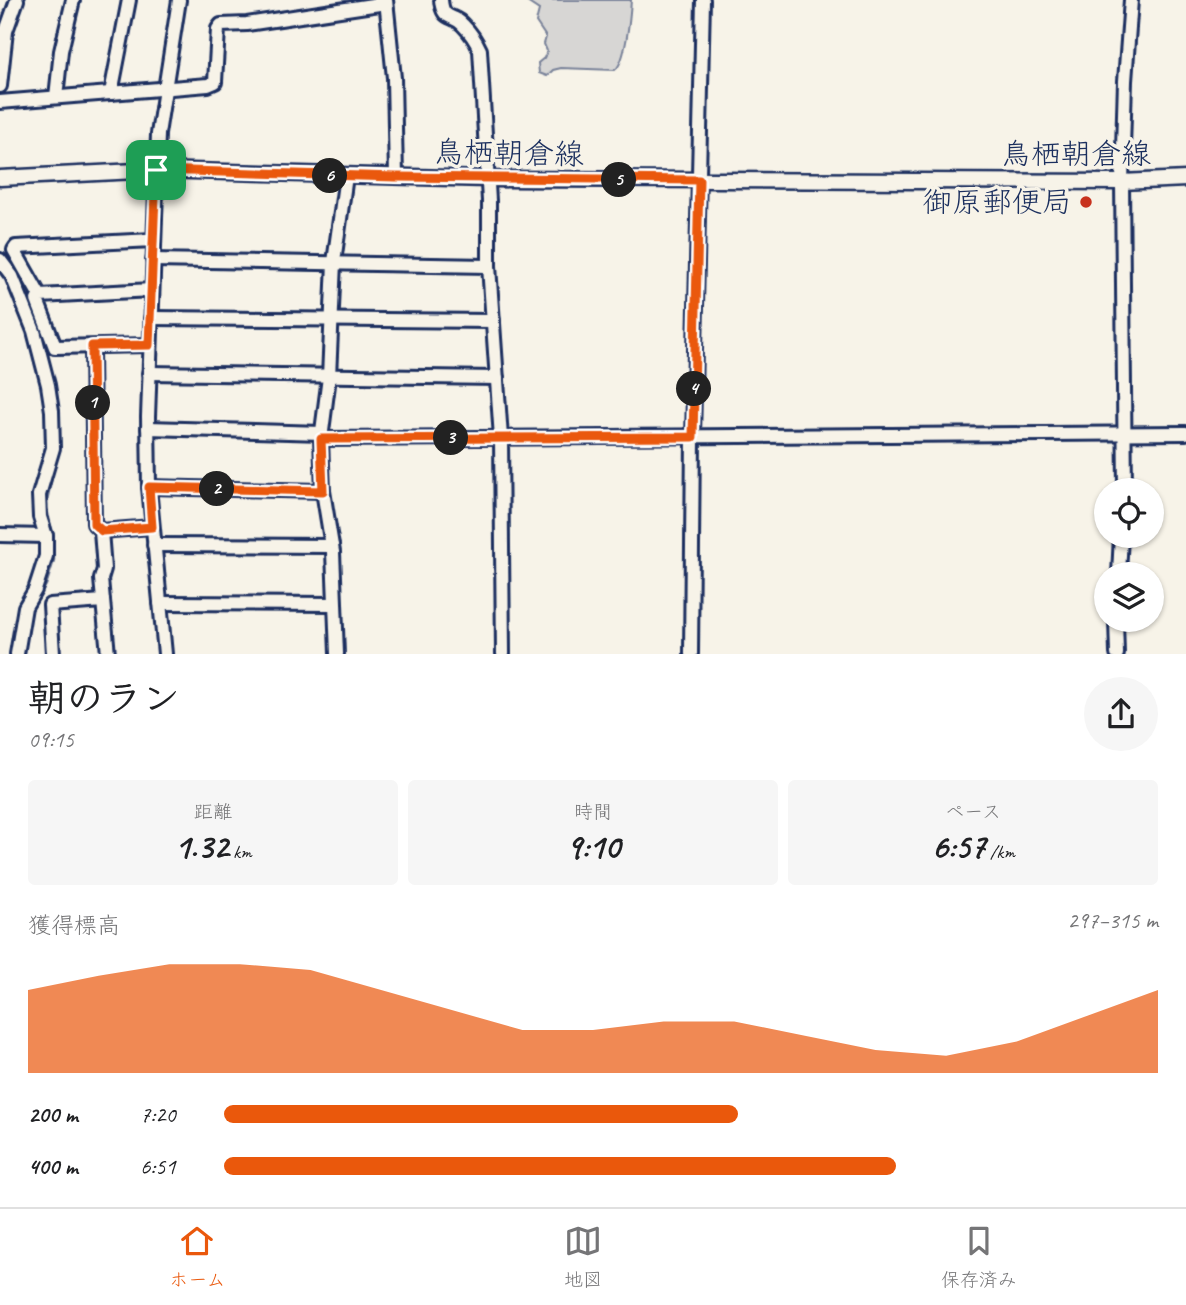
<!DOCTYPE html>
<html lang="ja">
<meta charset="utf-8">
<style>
body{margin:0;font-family:Caveat,"Klee One",sans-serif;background:#f6f6f6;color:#202124;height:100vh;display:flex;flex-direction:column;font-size:26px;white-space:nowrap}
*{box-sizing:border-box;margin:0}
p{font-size:23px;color:#757577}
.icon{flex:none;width:38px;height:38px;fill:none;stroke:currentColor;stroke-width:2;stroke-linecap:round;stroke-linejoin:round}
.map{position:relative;height:654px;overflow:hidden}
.details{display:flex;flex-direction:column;background:#fff;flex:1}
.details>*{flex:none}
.buttons{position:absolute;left:1094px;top:478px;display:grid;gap:14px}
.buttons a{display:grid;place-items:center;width:70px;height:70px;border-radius:50%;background:#fff;box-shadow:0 2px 5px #0004;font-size:35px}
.pin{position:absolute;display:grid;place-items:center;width:60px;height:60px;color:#fff;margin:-30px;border-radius:14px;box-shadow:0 4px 10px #0006}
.km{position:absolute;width:35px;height:35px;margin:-18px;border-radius:50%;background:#222;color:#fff;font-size:19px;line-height:35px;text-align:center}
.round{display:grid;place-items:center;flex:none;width:74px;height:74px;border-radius:37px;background:#f6f6f6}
.summary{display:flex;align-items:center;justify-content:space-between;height:119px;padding:0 28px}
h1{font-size:38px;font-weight:700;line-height:52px}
.metrics{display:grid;grid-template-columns:repeat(3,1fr);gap:10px;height:119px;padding:7px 28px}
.metrics div{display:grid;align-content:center;border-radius:7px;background:#f6f6f6;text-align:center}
.metrics b{font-size:35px;font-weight:700}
.metrics small{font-size:19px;font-weight:400}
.metrics p{font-size:19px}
.chart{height:196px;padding:14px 28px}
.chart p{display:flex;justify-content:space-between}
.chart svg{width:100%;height:126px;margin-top:7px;fill:#ea580c;opacity:.7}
ul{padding:0 28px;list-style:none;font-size:23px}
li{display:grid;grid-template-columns:112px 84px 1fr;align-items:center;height:52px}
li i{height:18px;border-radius:9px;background:#ea580c}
.tab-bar{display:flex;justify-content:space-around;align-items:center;height:98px;border-top:2px solid #e0e0e0;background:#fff;font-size:19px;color:#757577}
.tab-bar a{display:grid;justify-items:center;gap:4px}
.tab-bar .selected{color:#ea580c}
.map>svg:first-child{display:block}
.green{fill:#d7d6d4;stroke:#798299;stroke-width:2}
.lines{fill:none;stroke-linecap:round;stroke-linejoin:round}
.stream{stroke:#727c95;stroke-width:2.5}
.minor-casing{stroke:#1b2f5e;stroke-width:18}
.major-casing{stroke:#1b2f5e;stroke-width:19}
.minor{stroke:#f7f3e8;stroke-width:12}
.major{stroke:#f7f3e8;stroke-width:14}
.route-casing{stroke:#fff;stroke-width:14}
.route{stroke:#ea580c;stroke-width:9}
.poi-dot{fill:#c8321e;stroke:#f7f3e8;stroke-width:2.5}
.labels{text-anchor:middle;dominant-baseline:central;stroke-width:7;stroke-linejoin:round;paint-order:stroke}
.street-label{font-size:30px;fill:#1b2f5e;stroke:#f7f3e8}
.poi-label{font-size:30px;fill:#1b2f5e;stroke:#f7f3e8;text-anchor:end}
</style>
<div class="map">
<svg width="1186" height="654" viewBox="0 0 1186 654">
<rect width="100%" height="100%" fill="#f7f3e8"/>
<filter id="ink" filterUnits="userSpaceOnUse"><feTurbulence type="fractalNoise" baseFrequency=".0143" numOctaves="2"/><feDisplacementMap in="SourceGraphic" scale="14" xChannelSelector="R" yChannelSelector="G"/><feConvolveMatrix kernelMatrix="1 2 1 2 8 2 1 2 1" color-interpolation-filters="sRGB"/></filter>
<g filter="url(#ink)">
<path class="green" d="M524,0H631C630,15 626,62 615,70L561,68L553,70L547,76L539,73L538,63L544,58L547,51L544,44L546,37L536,22L539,10Z"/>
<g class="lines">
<g class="stream">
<polyline points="40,331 49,365"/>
<polyline points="58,427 59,442"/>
<polyline points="29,615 46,585 54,560 53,535 46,505 57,455"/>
</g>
<g class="minor-casing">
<g id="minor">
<polyline points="386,0 394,78 396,177"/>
<path d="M441,0C443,22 453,13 463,25C470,32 476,41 480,50L489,201V266L501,438L503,654"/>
<polyline points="0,86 6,31 17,0"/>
<polyline points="111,93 129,0"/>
<polyline points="56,97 61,51 73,0"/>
<polyline points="0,102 208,85 215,82 218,29 221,25 247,24 386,3"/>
<polyline points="0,260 12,276 34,331 48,385 52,411 53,448 39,495 40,517 46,536 46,556 35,590 25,607 17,654"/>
<polyline points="153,260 489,266"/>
<polyline points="40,296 14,250 16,247 153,240"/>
<polyline points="151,318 493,321"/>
<polyline points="149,345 55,347 37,300 40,296 152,290"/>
<polyline points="92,347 94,524 101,531 152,527"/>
<polyline points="149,373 497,378"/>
<polyline points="148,428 322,433"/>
<polyline points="321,439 1186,433"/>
<polyline points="149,487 323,491"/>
<polyline points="1125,490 1122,182 1125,81 1131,0"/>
<polyline points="101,531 104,569 101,579 108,654"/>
<polyline points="0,535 46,536"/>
<polyline points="154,545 332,546"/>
<polyline points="1119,574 1121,536"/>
<polyline points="160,603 334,604"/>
<polyline points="1116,620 1117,654"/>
<polyline points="53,654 50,605 103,601"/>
<polyline points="165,654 149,487 148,417 158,134 179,0"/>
<polyline points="337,654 333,552 323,491 321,439 329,377 334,262 346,176"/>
<polyline points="691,654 693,437 703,0"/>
</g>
</g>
<g class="major-casing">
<polyline id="major" points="0,178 156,170 487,179 1122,182 1186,179"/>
</g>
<use href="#minor" class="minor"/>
<use href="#major" class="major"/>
</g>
</g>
<g class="lines" filter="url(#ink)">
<g class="route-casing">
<polygon id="route" points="156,170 396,177 699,180 693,437 321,439 323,491 149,487 152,527 102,531 94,524 92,346 149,345"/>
</g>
<use href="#route" class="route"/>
</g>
<circle class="poi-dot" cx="1086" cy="202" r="7"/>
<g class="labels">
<g class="street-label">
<text transform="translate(509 153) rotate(1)">鳥栖朝倉線</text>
<text x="1076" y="154">鳥栖朝倉線</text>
</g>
<g class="poi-label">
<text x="1072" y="202">御原郵便局</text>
</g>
</g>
</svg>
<div class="buttons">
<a><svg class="icon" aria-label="locate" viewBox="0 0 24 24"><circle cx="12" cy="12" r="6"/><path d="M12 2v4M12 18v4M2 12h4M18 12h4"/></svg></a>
<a><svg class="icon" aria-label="layers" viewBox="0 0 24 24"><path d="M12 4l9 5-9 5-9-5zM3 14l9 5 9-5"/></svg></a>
</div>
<div class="pin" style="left:156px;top:170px;background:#1e9e55"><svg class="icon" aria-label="arrive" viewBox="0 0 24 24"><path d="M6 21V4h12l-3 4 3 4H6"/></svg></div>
<b class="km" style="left:93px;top:403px">1</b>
<b class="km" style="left:217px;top:489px">2</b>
<b class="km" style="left:451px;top:438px">3</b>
<b class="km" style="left:694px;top:389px">4</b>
<b class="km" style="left:619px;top:180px">5</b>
<b class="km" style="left:330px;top:176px">6</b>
</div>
<section class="details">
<div class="summary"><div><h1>朝のラン</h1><p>09:15</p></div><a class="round"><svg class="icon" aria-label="share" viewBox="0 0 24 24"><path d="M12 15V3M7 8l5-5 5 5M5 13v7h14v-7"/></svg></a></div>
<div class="metrics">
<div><p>距離</p><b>1.32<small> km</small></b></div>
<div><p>時間</p><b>9:10</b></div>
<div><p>ペース</p><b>6:57<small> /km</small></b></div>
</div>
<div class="chart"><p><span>獲得標高</span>297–315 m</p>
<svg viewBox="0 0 160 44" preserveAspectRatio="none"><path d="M0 44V15L10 10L20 6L30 6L40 8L50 15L60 22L70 29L80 29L90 26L100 26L110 31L120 36L130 38L140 33L150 24L160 15V44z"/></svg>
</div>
<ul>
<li><b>200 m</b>7:20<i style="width:55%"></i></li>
<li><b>400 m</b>6:51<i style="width:72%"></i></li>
</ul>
</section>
<nav class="tab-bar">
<a class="selected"><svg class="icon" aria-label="home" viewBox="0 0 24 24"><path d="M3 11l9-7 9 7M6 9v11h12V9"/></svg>ホーム</a>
<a><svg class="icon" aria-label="map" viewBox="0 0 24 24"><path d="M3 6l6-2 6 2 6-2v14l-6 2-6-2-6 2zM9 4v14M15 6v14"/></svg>地図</a>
<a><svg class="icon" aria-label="saved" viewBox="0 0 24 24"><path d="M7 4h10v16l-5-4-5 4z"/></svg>保存済み</a>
</nav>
